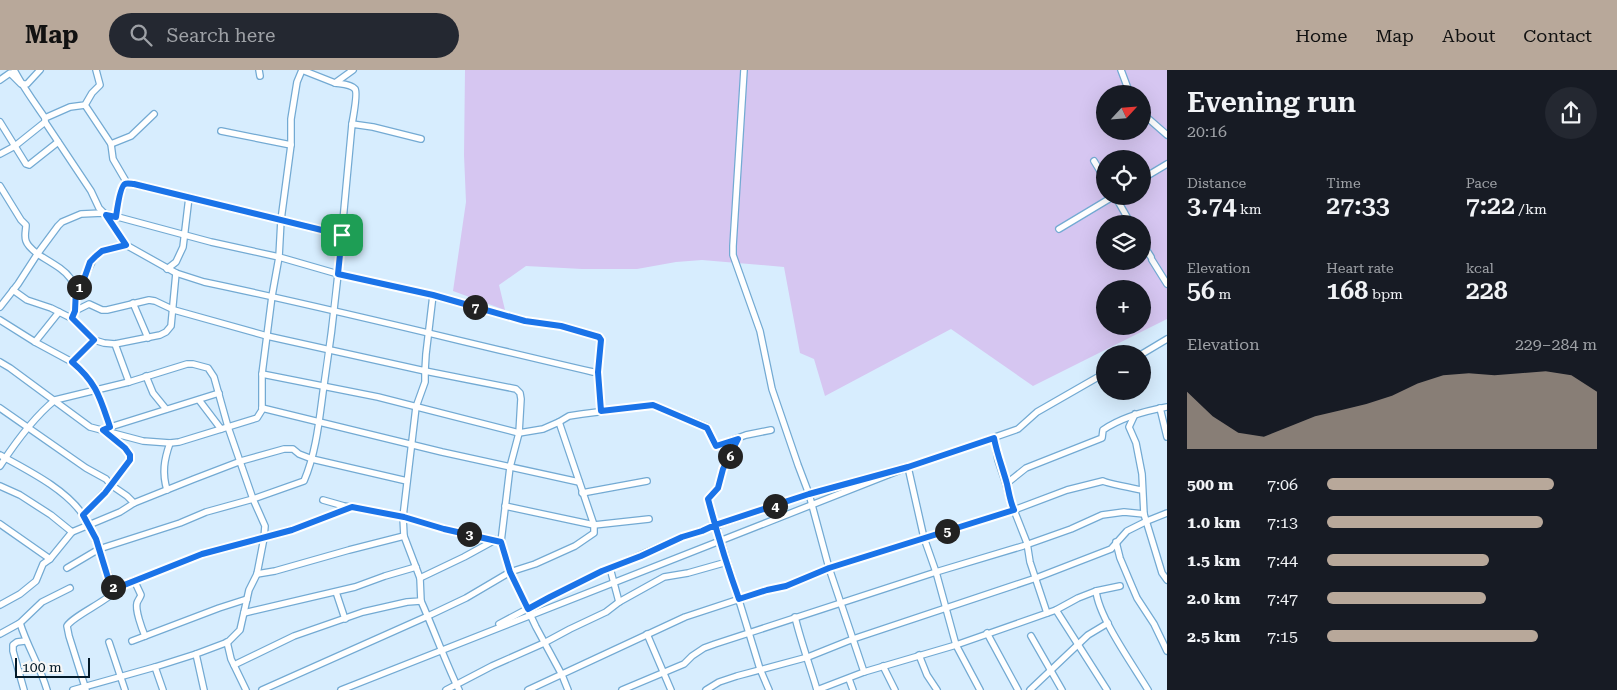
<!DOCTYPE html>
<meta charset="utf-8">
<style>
body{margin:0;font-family:"Roboto Serif",serif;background:#242831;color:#f1f3f6;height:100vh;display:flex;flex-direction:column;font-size:19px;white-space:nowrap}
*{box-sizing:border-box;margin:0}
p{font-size:16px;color:#9ea1a6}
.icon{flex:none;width:28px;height:28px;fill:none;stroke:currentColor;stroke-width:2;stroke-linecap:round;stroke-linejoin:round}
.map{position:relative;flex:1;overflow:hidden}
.panel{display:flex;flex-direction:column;background:#171b24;width:450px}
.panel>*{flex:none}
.needle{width:32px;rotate:64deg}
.controls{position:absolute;left:1096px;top:15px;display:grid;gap:10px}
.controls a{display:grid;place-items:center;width:55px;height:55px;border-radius:50%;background:#171b24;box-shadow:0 5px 20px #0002;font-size:25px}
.scale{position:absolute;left:15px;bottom:12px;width:75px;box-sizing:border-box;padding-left:5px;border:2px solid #041a29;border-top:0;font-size:14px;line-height:18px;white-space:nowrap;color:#041a29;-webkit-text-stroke:4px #f7f7f7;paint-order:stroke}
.pin{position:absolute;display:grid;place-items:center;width:42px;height:42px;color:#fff;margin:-21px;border-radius:10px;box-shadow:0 2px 8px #0006}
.km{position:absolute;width:25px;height:25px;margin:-12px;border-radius:50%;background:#222;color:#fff;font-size:14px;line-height:25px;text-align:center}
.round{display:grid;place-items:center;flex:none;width:52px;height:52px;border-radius:26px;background:#242831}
.overview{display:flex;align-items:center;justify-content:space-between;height:85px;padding:0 20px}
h1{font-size:28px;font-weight:600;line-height:38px}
.metrics{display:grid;grid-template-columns:repeat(3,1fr);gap:8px;height:85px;padding:5px 20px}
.metrics div{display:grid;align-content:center}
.metrics b{font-size:25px;font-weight:600}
.metrics small{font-size:14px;font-weight:400}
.metrics p{font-size:14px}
.chart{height:140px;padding:10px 20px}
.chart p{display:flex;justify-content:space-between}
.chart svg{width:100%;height:90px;margin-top:5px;fill:#b8a89a;opacity:.7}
ul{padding:0 20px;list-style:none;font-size:16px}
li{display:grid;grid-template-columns:80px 60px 1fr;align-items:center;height:38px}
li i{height:12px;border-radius:6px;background:#b8a89a}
header{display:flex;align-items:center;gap:30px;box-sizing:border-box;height:70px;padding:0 25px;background:#b8a89a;color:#111}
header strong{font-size:24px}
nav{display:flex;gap:28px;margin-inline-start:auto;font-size:18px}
.search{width:350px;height:45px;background:#242831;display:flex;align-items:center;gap:12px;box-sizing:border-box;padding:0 18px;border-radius:28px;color:#9ea1a6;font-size:19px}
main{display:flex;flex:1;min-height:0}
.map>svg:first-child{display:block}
.green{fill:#d6c6f1;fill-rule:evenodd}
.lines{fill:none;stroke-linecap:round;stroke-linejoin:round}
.street-casing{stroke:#73aad3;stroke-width:8}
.street{stroke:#fff;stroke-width:5.5}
.route-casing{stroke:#fff;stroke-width:10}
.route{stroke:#1a73e8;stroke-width:6}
</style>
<header>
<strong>Map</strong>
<div class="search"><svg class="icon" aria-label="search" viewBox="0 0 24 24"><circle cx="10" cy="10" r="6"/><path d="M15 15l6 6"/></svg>Search here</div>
<nav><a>Home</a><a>Map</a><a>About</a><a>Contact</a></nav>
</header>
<main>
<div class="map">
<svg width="1167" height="620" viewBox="0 0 1167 620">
<rect width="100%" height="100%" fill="#d7edfe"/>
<path class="green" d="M465,0H1167V249L1033,316L951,259L825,326L814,289L800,283L784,197L702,190L676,192L637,199H582L526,196L499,215L505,240L453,221L466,132L464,85ZM1105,24H1142V61H1105ZM1105,89H1142V126H1105ZM1105,154H1142V191H1105ZM1105,219H1142V256H1105Z"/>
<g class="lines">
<g class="street-casing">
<g id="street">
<path d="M14,0C23,17 34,32 45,48"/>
<polyline points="259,0 260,6"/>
<polyline points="302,0 335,13 353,0"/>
<polyline points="744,0 733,176 733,185 760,261 772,319 798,395 809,424 829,498 864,602"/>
<polyline points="1121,0 1130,24"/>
<polyline points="0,10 10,3 21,14 27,14 40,0"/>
<path d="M335,13C341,14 351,14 355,19C358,23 353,48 352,54"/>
<polyline points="85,35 111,74 113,89 127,113"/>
<polyline points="1142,43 1167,65"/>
<polyline points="0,52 26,94 29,95 58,72"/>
<path d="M45,52L91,121L99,138L106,145L126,175L176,203L204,212C334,239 463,272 593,302H598L601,341"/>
<polyline points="221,61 291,75"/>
<polyline points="421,69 373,57 352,54 338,204 433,225 525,251 561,256 599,267 601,270 598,302"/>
<polyline points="111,74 131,66 154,44"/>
<polyline points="0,84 15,76 45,52 45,48 70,37 85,35 92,23 100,15 96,0"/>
<polyline points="1094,91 1105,109"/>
<polyline points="1142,109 1167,94"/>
<polyline points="127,113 189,127 343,165"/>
<path d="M0,116L21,150L26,155C26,160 24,166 26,171C28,177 34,181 39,185C65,201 82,208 74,242"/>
<polyline points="1115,126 1131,154"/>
<polyline points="116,147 121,119 127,113"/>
<polyline points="1059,159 1114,126"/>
<polyline points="1142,173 1151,187"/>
<polyline points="1152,190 1167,214"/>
<polyline points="167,199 176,192 183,177 189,127"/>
<path d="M76,219C89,209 87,189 103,181C110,177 119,177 126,175"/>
<polyline points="13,220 27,230 51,238 71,248 90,267 94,270 104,273 115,274 160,265 166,262 171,256 176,203"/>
<polyline points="133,233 148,268"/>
<polyline points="0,237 18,214 38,183 58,156 62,152 81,144 103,143 211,172 279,187 272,226 262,304 262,340 257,348 179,372 170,373 143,371 90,357 10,298 0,292"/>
<polyline points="75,241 89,234 102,240 107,240 149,230 155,231 174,240 267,266 425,301 426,284 433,225"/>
<polyline points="0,250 35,272 72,292 85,304 97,320 110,357"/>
<polyline points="35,272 59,242"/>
<polyline points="115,274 129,312"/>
<polyline points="1142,284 1167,269"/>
<polyline points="72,292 94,270"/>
<polyline points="262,304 378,327 519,363 543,359 559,352 594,455 594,463 575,476 535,494 510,502 466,528 428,546 262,620"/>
<polyline points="146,306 153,323 166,339"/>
<polyline points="199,330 221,359"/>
<polyline points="0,338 86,398 106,409 111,415 129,390 130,385 125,378 105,361"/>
<polyline points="262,338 442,382 579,412"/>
<polyline points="1160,338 1167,367"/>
<polyline points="1135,344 1129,357 1136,373 1142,404 1144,444 1162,503 1167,510"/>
<polyline points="559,352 569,346 582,344 653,335 707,357 716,376 746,365 771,360"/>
<polyline points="107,358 219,323"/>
<polyline points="994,368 998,390 1006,414 1010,430 1027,473 1030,492 1047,543"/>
<polyline points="738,369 723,399 718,418 708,429 760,599 769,620"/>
<path d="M0,385C27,400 66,419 83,445C93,460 99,478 104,495C107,503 114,515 113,523C103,533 72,547 67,556L69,566L86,620"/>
<path d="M0,396C15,373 33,348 55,330L129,312L187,294H193L208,298L214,307L228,357L253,429L265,456L264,468L257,504L249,520L240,560L228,572L196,584L204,620"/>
<polyline points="906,398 1018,359 1037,342 1105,303"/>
<path d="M1006,414L1026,398L1102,368L1103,360C1122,347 1145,341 1167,337"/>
<polyline points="0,416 20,425 51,445 72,462 120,442 134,433 194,409 241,391 284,379 293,379 299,384 312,389 407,411"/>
<path d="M167,420C162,403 164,390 170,373"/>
<polyline points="582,423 647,411"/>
<polyline points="323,430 344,436 403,447 444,459 501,472"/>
<polyline points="505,436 594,455 649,449"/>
<polyline points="83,445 111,415 127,426 134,433"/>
<polyline points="0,454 50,489"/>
<polyline points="1116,472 1120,488 1131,514 1137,528 1154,554 1167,581"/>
<path d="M67,498L99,479L180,453L206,442L253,429L304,411C316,383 319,352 323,322C329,283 334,244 338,204L279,187L281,150L291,75V49L297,12L302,0"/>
<polyline points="610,498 619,532"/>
<polyline points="257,504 275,501 349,480 404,466"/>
<polyline points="420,508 464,487 495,470"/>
<path d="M134,510L141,525C140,528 138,530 137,533C135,540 142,559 145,566"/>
<polyline points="114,519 202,484 292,460 352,437"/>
<path d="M1096,521C1099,548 1133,595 1148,620"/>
<polyline points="336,522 345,549"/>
<path d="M421,531C434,560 445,591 459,620"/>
<polyline points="0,535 20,524 36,511 43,494 50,489 72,462"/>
<polyline points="1056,540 1107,620"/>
<polyline points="244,543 355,517 385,506 416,497"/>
<path d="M795,547C801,572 810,596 817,620L864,602L956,575L1056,540L1078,528L1096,521L1120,516"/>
<path d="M20,553C27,576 40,596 47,620"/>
<polyline points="499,554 576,513 682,467 809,424 880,405"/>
<polyline points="987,563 1018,620"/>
<polyline points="0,564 20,553 42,532 70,518"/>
<polyline points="647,564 671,620"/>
<polyline points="1031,566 1062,620"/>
<polyline points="132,571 219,538 247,529"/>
<polyline points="109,572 125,620"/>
<polyline points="227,572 231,589 246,620"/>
<polyline points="919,585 927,605 937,620"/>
<polyline points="234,595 294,566 363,542 407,532 421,531 420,508 404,466 403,447 416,337 425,312 425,301 516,319 520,323 521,329 519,363 510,397 501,472 510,502 536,557 562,605 568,620"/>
<polyline points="883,596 895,620"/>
<polyline points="155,597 163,620"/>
<polyline points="849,609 853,620"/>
<polyline points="24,620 13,581 13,575 17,572 25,571"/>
<polyline points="73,620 155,597 196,584"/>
<polyline points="341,620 908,397 924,468 936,502 956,575 980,620"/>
<polyline points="446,620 492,596 544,573 570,559 606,542 619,532 664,507 688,503 727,492"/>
<path d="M528,620L685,547L767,520L786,516L829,498L1014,440L1067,420L1103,411C1106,413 1136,419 1142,420"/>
<polyline points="622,620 684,594 692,586 704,578 715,574 936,502 1023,476 1071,459 1102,445 1124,442 1144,444"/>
<polyline points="706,620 719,612 737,606 808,587 853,569 1036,508 1111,479 1127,461 1147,451 1167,443"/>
<polyline points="1030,620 1088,565 1108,553"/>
</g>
</g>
<use href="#street" class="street"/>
</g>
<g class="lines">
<g class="route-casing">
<path id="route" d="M342,165L134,114C132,114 127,113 125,114C120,116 117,140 116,147L106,145L126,175L102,181L96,186L90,192L83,212L76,219L75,241L72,248L94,270L72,292C97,313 100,328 110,357L103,360L125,378L130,385V390L105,423L83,445L96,469L108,508L114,519L202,484L292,460L352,437L404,447L444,459L501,472L510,502L528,539L550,527L602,501L641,486L682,467L702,461L715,455L809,424L908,397L994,368C997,384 1003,399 1007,414C1009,423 1010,431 1014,440L829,498L786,516L767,520L739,529C727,496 717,463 708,429L718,418L723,399L738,369L716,376L707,358L653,335L601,341L598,302L601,270L599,267L561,256L525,251L433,225L338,204L342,165"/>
</g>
<use href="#route" class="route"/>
</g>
</svg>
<div class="controls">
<a><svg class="needle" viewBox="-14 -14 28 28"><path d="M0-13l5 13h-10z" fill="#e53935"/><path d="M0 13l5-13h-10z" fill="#9ea1a6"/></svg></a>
<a><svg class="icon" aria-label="locate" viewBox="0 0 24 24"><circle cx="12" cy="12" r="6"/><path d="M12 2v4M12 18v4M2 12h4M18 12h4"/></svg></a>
<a><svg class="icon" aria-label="layers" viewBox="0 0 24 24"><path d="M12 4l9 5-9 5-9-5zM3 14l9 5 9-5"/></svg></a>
<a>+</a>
<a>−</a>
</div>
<div class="scale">100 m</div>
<div class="pin" style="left:342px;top:165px;background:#1e9e55"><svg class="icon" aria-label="arrive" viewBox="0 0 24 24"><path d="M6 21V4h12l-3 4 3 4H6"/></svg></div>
<b class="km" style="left:79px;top:217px">1</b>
<b class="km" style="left:113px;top:517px">2</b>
<b class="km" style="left:469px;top:464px">3</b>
<b class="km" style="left:775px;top:436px">4</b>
<b class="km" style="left:947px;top:461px">5</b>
<b class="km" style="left:730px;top:386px">6</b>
<b class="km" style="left:475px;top:237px">7</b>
</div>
<section class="panel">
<div class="overview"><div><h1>Evening run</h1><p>20:16</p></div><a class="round"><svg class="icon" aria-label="share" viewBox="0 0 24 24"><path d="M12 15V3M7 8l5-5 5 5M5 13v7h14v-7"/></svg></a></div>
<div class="metrics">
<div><p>Distance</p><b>3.74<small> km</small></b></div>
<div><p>Time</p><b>27:33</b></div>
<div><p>Pace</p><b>7:22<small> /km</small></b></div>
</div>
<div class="metrics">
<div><p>Elevation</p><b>56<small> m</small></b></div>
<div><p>Heart rate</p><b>168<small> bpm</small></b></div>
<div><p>kcal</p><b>228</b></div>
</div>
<div class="chart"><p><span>Elevation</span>229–284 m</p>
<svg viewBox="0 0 160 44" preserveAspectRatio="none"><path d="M0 44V16L10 28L20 36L30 38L40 33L50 28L60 25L70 22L80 18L90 12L100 8L110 7L120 8L130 7L140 6L150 8L160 16V44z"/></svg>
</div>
<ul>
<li><b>500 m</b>7:06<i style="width:84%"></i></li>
<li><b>1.0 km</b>7:13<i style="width:80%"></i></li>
<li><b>1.5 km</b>7:44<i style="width:60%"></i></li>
<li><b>2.0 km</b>7:47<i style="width:59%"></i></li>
<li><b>2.5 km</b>7:15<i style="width:78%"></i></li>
</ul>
</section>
</main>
